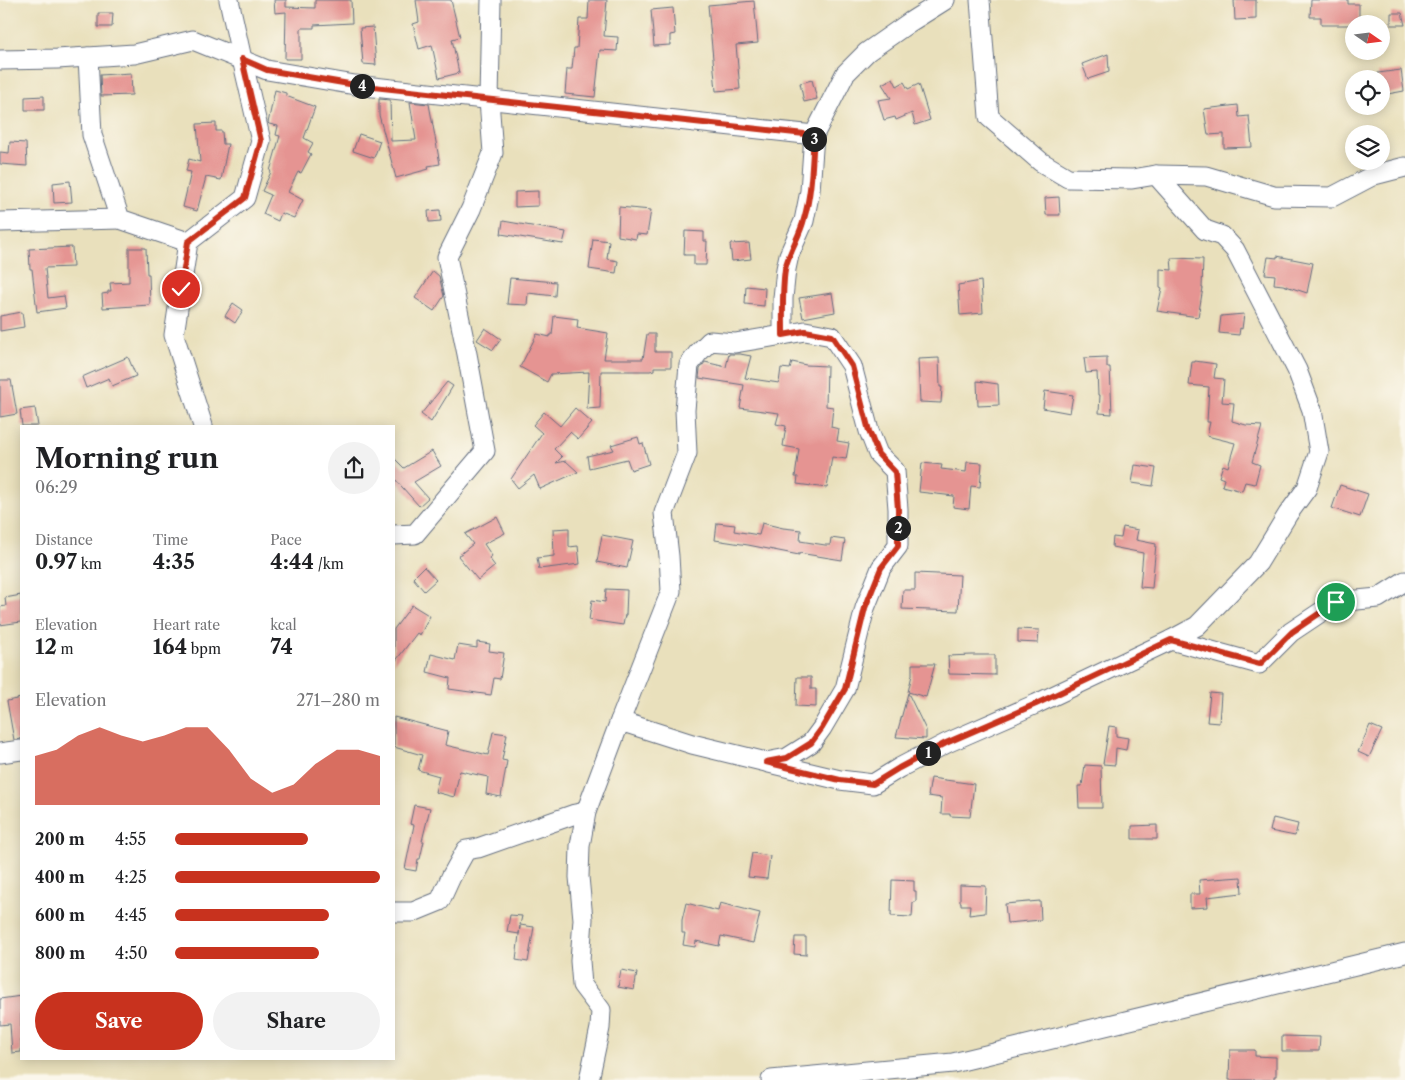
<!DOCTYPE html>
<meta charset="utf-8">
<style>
body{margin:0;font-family:"Libre Caslon Text",serif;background:#f2f2f2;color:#202124;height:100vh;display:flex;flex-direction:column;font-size:19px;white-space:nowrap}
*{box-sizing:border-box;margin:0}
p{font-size:16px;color:#757577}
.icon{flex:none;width:28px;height:28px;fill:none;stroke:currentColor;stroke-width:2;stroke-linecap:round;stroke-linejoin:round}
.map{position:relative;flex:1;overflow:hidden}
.panel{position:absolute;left:20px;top:425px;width:375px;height:635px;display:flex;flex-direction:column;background:#fff;border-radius:0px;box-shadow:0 2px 12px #0003}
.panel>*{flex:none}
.needle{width:32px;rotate:104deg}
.buttons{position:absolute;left:1345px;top:15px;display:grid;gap:10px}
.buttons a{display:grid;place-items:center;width:45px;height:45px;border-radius:50%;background:#fff;box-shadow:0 2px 12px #0003;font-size:25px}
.pin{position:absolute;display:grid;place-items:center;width:42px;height:42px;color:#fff;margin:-21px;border:2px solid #fff;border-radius:50%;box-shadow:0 1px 5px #0007}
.km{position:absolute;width:25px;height:25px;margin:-12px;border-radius:50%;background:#222;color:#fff;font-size:14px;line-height:25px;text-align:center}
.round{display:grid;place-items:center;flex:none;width:52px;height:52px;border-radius:26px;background:#f2f2f2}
.headline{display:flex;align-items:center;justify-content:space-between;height:85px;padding:0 15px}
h1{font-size:28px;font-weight:700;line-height:38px}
.metrics{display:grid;grid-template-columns:repeat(3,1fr);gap:8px;height:85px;padding:5px 15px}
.metrics div{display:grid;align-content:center}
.metrics b{font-size:21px;font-weight:700}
.metrics small{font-size:14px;font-weight:400}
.metrics p{font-size:14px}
.chart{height:140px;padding:10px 15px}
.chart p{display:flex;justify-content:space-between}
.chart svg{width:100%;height:90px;margin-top:5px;fill:#c8321e;opacity:.7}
.primary-button{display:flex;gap:10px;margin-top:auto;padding:10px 15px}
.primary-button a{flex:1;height:58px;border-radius:30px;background:#c8321e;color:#fff;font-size:20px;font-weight:700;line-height:58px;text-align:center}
.primary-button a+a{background:#f2f2f2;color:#202124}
ul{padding:0 15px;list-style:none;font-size:16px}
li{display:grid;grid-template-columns:80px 60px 1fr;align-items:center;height:38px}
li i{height:12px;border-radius:6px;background:#c8321e}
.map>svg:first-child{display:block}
.building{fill:#e59492}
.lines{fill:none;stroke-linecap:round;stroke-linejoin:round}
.minor-casing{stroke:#636d7f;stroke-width:21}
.minor{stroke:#fff;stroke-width:19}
.route-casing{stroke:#fff;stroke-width:10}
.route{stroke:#c8321e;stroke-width:6}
</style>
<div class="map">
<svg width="1405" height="1080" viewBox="0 0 1405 1080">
<rect width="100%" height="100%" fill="#fbf7ec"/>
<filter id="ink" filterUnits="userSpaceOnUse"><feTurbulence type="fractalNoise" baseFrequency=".02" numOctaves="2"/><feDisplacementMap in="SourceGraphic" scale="10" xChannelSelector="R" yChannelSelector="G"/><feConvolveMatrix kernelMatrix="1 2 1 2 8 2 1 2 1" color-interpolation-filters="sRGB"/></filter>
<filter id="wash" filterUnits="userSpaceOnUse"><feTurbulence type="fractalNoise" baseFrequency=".0096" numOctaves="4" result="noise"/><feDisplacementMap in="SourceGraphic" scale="20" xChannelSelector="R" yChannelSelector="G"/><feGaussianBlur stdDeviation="1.12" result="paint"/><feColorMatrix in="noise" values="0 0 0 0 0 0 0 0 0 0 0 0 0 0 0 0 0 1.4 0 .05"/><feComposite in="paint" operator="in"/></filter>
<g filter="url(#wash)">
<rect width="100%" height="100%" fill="#e9e0bc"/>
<g id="blocks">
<g class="building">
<polygon points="274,0 286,0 286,7 315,8 315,0 351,0 352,23 314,25 314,28 301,28 301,59 285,59 286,12 275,13"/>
<polygon points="416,0 451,0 460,37 452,39 459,73 439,78 432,45 419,49 413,24 419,22"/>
<polygon points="589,0 607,0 604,36 618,37 617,51 600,50 595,97 565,94 567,69 572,69 574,48 577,48 579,19 588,19"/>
<polygon points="1234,0 1256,0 1256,19 1235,20"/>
<polygon points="1311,0 1348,0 1348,4 1359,4 1359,24 1349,24 1349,25 1321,25 1321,17 1310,17"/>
<polygon points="754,1 758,43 736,45 740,89 716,91 708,5"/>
<polygon points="673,8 675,34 670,35 670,45 654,46 651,10"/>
<polygon points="98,13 113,13 112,27 98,27"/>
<polygon points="1391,13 1402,13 1405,25 1391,25"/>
<polygon points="373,27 376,65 363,64 360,28"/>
<polygon points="1108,54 1109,72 1088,79 1082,64"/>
<polygon points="1401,70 1404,91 1382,95 1381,79 1379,79 1378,73"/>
<polygon points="131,73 132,95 101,96 100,75"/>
<polygon points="893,78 897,86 904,82 908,89 919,84 930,120 915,125 912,113 896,120 895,117 884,120 878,100 891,98 882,84"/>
<polygon points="812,80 817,99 804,102 800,83"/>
<polygon points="275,90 286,93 286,96 315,107 304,138 313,143 308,152 311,154 301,173 298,172 288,192 303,200 294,218 281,213 278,221 263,214 271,195 262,191 271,172 270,171 280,136 276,135 278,126 269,124 268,123"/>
<polygon points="44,96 44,110 25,110 25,97"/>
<polygon points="379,99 390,100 391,141 416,140 410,102 429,104 440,164 428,166 429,169 396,178 379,115"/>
<polygon points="1238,105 1239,117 1249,116 1252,147 1224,148 1224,134 1208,135 1204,109"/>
<polygon points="216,123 216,131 222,131 223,144 228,144 221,180 206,177 197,211 183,207 191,172 186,171 189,159 200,162 197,124"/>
<polygon points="359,134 380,141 374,158 353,151"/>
<polygon points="10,142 26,143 27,166 0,164 0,152 9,153"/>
<polygon points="70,181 72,202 54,203 53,183"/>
<polygon points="538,191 538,206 515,207 515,192"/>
<polygon points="1059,197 1060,215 1046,215 1045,198"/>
<polygon points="619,207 651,210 647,235 637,234 636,239 618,236"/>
<polygon points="440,210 441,221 429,222 428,211"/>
<polygon points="503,221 566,232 563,244 501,234"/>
<polygon points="685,231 704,232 704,241 707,241 706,265 694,265 694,255 684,255"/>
<polygon points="593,239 609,241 607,259 618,261 616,273 589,269"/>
<polygon points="749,243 751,259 732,261 730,244"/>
<polygon points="72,247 73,267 45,268 48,298 64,296 66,308 37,312 32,269 30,269 29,249"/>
<polygon points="129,248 146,248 147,274 149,274 150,305 103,308 102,294 108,293 108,291 111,291 110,283 129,282"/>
<polygon points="1277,256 1313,263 1307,293 1283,285 1274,284 1275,275 1265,274 1268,257 1277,258"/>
<polygon points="1171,258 1203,259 1202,288 1203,288 1198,317 1157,311 1162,288 1160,287 1160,269 1172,270"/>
<polygon points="433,271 439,276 444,296 434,311 415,298"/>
<polygon points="510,278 556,282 555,296 528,293 527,305 507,304"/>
<polygon points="981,281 983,313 960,315 958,285"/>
<polygon points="746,286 765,288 764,306 745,304"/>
<polygon points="832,293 835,312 803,318 799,298"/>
<polygon points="233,303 243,310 235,323 225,316"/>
<polygon points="22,312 24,327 0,331 0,316"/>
<polygon points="1244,314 1242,329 1240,328 1239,335 1219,333 1221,316"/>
<polygon points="554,316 578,319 577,328 608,333 604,359 643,359 647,334 655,334 655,352 671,352 671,367 654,367 654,370 650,371 601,371 600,408 587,409 589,372 551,374 547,382 520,367 537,334 550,337 550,335 552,335"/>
<polygon points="485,328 501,339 493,350 477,340"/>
<polygon points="729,354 740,354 751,356 745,378 779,383 781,368 790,369 792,362 806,365 827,366 826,406 833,407 831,427 839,429 837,441 849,443 846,459 832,457 827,488 797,484 798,477 795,477 799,449 783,446 786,426 776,424 779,413 740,408 744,385 699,378 700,369 705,362 726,367"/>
<polygon points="128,357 136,376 112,386 109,378 86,388 82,377"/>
<polygon points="1107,357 1107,367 1110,367 1112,414 1099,413 1100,395 1098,395 1097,372 1086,373 1084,358"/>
<polygon points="939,358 940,387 942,387 941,403 920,402 918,359"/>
<polygon points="1195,361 1216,364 1214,378 1224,379 1222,402 1234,403 1232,421 1246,425 1262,426 1252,462 1260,465 1255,484 1245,482 1242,491 1222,486 1224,479 1219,477 1223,465 1228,467 1235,443 1207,436 1210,422 1207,422 1209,387 1189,385 1192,362 1195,362"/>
<polygon points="0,380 11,380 17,414 0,417"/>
<polygon points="977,381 998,384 999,405 978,406"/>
<polygon points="447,382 453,386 431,422 421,414"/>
<polygon points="1045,391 1073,395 1070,413 1043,408"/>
<polygon points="35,408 38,426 22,426 20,410"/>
<polygon points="575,408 592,423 578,439 570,432 554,449 562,457 556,463 566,461 578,472 540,489 534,475 518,488 511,479 542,433 533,425 544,412 560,426"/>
<polygon points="638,437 640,444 643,443 649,464 631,470 627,459 589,468 587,456 614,450 611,445"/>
<polygon points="432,451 441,466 414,482 428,498 419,506 394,478 394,458 404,468"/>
<polygon points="967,462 982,463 980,487 971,486 969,509 953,507 954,496 919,492 922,463 942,465 941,469 966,472"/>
<polygon points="1135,465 1156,468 1153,486 1132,483"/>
<polygon points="1340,485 1368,494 1360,517 1332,508"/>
<polygon points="497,517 505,533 484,544 492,556 489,558 495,566 478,580 458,556 473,544 465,534"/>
<polygon points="717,523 735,525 734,531 759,535 762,523 783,528 801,530 800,541 825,545 830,545 831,538 845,540 842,560 799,553 799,555 748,545 715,540"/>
<polygon points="1123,527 1138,530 1136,540 1156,544 1152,588 1140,587 1143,553 1112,547 1113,537 1121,538"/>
<polygon points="569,528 569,547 578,546 580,564 539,569 537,558 554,556 553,529"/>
<polygon points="602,535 633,541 627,568 597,562"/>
<polygon points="424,567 436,580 424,591 413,578"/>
<polygon points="915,573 960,575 958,611 902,609 903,590 915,590"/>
<polygon points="606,589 627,590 626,615 625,615 623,625 589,620 592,600 605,602"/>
<polygon points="21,595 21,622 0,625 0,607 6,606 5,598"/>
<polygon points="412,605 430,616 420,635 417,633 394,663 394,629"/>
<polygon points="1018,629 1039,630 1038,643 1018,642"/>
<polygon points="477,642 490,644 489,651 504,653 500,679 494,678 491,695 449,689 450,678 427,672 431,654 455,660 458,645 477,648"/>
<polygon points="972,655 995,655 995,675 949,674 948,656"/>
<polygon points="912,664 935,664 926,697 908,692 912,675"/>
<polygon points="797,677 811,677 811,689 816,689 816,707 796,706"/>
<polygon points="908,693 926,730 926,739 896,737"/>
<polygon points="1210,693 1221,694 1219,723 1207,722"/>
<polygon points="21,698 21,739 14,740 7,701"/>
<polygon points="394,717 448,731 445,745 488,755 493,732 507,734 502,760 507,761 501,797 486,794 488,777 460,771 454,797 435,792 439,776 418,770 422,755 394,747"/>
<polygon points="1370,725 1382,730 1369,757 1358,752"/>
<polygon points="1109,726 1116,727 1116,736 1128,738 1126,750 1116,748 1115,765 1103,764"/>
<polygon points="1085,765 1101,766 1102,808 1079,808 1078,786 1082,786"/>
<polygon points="931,778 974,784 970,817 950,816 950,814 941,814 942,798 928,796"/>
<polygon points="414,805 430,808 422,841 424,841 420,859 418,859 416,871 405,869 414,825 410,824"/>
<polygon points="1273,818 1298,824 1295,836 1270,831"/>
<polygon points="1157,825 1157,839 1132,839 1132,826"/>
<polygon points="752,853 770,856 767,879 748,877"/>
<polygon points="1241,877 1242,893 1207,897 1208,907 1190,908 1190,894 1200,894 1199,880"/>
<polygon points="892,880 914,881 914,891 916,891 916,902 913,902 912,917 891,916"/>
<polygon points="960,885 986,886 985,913 969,915 970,905 961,905 961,902 960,902"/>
<polygon points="1040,901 1041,920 1007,923 1005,904"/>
<polygon points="686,903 718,911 720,903 760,913 753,943 721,936 719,946 696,941 695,947 683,945 685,933 682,933 682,920"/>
<polygon points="510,915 522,916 520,925 534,927 528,962 516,960 520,926 519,934 507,932"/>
<polygon points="795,937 806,937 806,955 794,954"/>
<polygon points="621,970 637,973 634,990 618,987"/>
<polygon points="21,996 21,1052 12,1053 10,1024 0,1025 0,999"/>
<polygon points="1282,1036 1320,1037 1319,1051 1282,1051"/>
<polygon points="1230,1050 1255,1050 1255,1056 1276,1057 1276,1076 1274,1076 1274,1080 1229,1080"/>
</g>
</g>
</g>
<g filter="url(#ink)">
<use href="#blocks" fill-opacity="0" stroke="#636d7f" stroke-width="1"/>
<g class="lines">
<g class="minor-casing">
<g id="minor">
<polyline points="980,0 989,117 1041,162 1068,178 1132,179 1156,175 1206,176 1274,196 1332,197 1374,175 1405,167"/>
<polyline points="88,57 92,135 120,219 188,242"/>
<polyline points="0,60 57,59 134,54 193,40 267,70 355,85 814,135"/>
<polyline points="0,222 120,219"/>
<polyline points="203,426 174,335 188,242 245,198 261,141 242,59 229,0"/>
<polyline points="394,535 415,534 485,451 467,354 447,257 471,209 493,153 489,100 491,0"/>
<polyline points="1171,640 1259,664 1291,632 1336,602 1378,598 1405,581"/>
<polyline points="620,721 671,591 669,556 664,513 687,453 685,410 689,365 698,353 710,341 735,343 783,335 783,298 786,269 789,255 804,221 810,191 814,135 845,74 867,52 910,22 945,0"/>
<polyline points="0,753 21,750"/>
<polyline points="769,763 840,780 873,784 899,768 947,743 1036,704 1171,640 1197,626 1258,563 1288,514 1307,488 1319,452 1312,410 1297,370 1235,250 1222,236 1205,230 1156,175"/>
<polyline points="394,912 413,912 440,901 451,877 466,850 478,848 575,814 586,812"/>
<polyline points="589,1080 600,1028 601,1010 582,985 580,961 583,919 579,877 580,846 586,812 620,721 692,744 766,762 787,758 811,743 822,728 845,689 865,608 881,568 898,546 898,509 895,471 878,454 869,431 852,366 832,336 805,331 783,335"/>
<polyline points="771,1080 953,1063 1405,953"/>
</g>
</g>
<use href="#minor" class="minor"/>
</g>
</g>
<g class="lines" filter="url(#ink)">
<g class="route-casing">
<path id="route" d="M181,289L188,242L245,198L261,141L242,59L267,70L355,85L814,135C812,163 812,192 804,219C800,236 789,251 785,269C782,291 783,313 783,335L805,331L832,336L852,366L869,431L878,454L895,472L898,509V546L881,568L865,608L845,689L822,728L811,743L787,758L766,762L840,780L873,784L899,768L946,743L1036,704L1171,640L1260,664L1292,632L1336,602"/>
</g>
<use href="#route" class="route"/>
</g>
</svg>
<div class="buttons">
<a><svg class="needle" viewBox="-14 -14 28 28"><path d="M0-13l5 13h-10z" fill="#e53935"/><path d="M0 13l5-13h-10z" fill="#757577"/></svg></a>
<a><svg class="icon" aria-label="locate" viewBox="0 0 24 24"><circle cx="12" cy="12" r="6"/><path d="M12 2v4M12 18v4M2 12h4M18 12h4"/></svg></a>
<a><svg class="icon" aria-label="layers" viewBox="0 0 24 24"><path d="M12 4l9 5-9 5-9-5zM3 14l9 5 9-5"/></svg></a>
</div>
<div class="pin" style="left:1336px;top:602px;background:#1e9e55"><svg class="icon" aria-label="arrive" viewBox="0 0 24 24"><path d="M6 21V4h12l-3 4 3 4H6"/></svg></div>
<div class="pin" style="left:181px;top:289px;background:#d93025"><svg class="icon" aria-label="check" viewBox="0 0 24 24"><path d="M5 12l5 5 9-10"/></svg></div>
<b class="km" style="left:928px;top:753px">1</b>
<b class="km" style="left:898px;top:528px">2</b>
<b class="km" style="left:814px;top:139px">3</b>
<b class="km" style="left:362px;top:86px">4</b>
<section class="panel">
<div class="headline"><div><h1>Morning run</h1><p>06:29</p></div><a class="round"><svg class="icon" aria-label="share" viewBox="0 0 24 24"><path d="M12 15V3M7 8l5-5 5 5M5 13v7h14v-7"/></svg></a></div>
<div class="metrics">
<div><p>Distance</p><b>0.97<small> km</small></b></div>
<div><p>Time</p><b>4:35</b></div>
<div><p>Pace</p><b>4:44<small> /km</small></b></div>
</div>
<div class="metrics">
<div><p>Elevation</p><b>12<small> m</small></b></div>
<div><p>Heart rate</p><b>164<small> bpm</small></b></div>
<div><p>kcal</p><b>74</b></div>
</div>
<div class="chart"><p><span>Elevation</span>271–280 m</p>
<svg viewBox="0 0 160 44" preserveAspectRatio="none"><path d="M0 44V20L10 17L20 10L30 6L40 10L50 13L60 10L70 6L80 6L90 17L100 31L110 38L120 34L130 24L140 17L150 17L160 20V44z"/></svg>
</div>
<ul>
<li><b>200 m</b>4:55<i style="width:65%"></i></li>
<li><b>400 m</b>4:25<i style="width:100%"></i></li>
<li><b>600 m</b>4:45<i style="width:75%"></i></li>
<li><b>800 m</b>4:50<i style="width:70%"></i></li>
</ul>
<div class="primary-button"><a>Save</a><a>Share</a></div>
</section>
</div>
